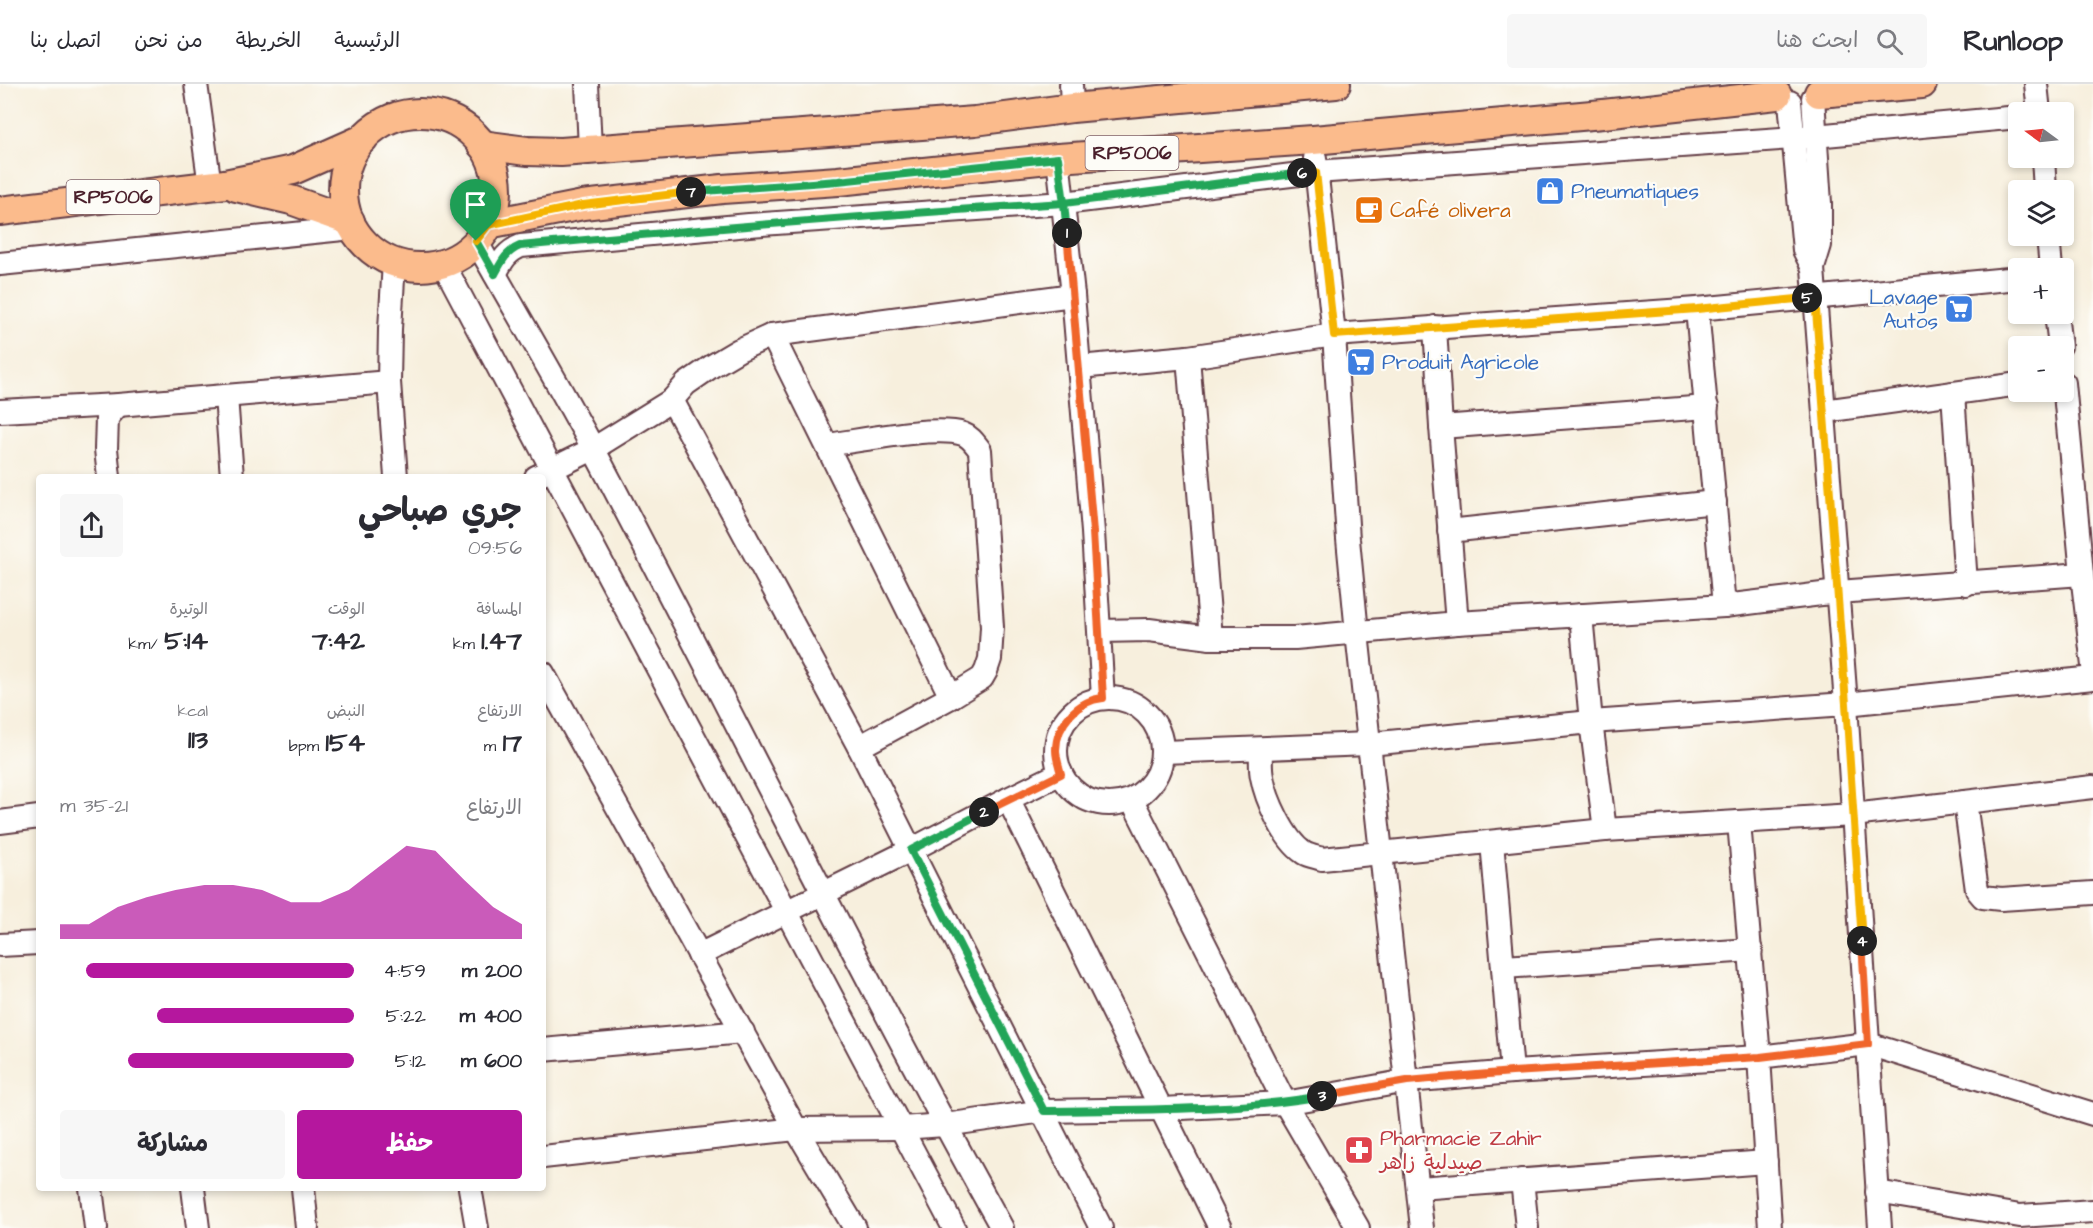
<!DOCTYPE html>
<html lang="ar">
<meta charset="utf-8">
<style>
body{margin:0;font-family:"Architects Daughter","Playpen Sans Arabic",sans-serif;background:#f7f7f7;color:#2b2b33;direction:rtl;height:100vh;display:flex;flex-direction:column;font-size:22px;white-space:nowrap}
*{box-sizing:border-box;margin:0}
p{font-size:20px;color:#7c7c81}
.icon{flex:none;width:33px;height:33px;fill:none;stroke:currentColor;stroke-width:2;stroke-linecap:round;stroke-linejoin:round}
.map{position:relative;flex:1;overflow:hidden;direction:ltr}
.panel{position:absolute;left:36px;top:390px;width:510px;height:717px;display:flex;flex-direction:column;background:#fff;border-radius:6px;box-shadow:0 3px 9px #0003;direction:rtl}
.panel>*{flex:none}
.needle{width:39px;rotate:285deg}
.controls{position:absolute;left:2008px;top:18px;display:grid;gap:12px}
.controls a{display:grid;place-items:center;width:66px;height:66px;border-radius:6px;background:#fff;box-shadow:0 3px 9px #0003;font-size:30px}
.pin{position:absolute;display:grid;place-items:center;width:51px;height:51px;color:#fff;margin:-62px -26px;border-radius:50% 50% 50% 0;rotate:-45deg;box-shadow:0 0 6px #0007}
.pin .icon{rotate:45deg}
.km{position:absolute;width:30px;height:30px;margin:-15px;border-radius:50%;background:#222;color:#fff;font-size:16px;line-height:30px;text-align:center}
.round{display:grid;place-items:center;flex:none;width:63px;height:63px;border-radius:6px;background:#f7f7f7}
.summary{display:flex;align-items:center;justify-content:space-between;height:102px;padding:0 24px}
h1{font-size:33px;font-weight:700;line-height:45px}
.stats{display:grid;grid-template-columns:repeat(3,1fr);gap:9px;height:102px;padding:6px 24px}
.stats div{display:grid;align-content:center}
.stats b{font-size:26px;font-weight:700}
.stats small{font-size:16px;font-weight:400}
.stats p{font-size:16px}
.chart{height:168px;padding:12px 24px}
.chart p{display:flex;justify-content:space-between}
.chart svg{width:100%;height:108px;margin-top:6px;fill:#b5179e;opacity:.7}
.button{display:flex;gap:12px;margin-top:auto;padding:12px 24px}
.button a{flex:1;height:69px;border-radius:6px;background:#b5179e;color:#fff;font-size:24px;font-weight:700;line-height:69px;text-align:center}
.button a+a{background:#f7f7f7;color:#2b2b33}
ul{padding:0 24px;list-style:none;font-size:20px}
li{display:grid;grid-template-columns:96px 72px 1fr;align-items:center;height:45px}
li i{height:15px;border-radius:8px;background:#b5179e}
header{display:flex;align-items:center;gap:36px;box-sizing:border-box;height:84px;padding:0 30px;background:#fff;border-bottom:2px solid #e1e1e2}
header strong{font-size:28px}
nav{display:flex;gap:33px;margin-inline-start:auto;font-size:21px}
.search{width:420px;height:54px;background:#f7f7f7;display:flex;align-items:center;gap:15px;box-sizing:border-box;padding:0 21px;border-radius:6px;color:#7c7c81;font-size:22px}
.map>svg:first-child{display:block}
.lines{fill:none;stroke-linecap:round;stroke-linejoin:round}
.minor-casing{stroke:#643e46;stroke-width:26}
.major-casing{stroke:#643e46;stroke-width:32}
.minor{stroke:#fff;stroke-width:22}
.major{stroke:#fbbb8c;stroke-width:28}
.split-1-casing{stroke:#fff;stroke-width:12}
.split-2-casing{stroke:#fff;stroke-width:12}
.split-3-casing{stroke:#fff;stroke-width:12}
.split-4-casing{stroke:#fff;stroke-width:12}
.split-5-casing{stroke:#fff;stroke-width:12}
.split-6-casing{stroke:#fff;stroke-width:12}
.split-7-casing{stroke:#fff;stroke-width:12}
.split-8-casing{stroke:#fff;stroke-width:12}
.split-1{stroke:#22a559;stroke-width:8}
.split-2{stroke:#f0652b;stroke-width:8}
.split-3{stroke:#22a559;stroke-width:8}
.split-4{stroke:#f0652b;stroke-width:8}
.split-5{stroke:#f5b400;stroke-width:8}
.split-6{stroke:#f5b400;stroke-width:8}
.split-7{stroke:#22a559;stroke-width:8}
.split-8{stroke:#f5b400;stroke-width:8}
.labels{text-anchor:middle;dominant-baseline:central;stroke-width:4.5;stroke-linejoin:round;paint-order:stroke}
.shield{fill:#fdfcf7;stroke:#806168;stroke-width:1.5}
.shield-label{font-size:20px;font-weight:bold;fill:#4a1f2b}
.shop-label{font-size:21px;fill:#366cbe;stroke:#fdfcf7;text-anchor:start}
.food-label{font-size:21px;fill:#c56008;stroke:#fdfcf7;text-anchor:start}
.health-label{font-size:21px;fill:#be3a42;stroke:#fdfcf7;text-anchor:start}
</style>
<header>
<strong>Runloop</strong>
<div class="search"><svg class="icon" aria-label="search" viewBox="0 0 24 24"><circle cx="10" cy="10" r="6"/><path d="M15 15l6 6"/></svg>ابحث هنا</div>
<nav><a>الرئيسية</a><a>الخريطة</a><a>من نحن</a><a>اتصل بنا</a></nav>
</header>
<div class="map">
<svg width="2093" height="1144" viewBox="0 0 2093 1144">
<rect width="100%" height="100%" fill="#fdfcf7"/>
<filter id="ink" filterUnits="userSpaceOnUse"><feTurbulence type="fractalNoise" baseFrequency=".0167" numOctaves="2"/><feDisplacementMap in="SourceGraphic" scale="12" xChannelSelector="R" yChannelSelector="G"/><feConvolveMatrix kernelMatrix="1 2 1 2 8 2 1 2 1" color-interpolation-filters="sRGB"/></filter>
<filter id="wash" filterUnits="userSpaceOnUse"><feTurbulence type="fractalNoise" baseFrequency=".008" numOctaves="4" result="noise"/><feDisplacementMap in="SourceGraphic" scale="24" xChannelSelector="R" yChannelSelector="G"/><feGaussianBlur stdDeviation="1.35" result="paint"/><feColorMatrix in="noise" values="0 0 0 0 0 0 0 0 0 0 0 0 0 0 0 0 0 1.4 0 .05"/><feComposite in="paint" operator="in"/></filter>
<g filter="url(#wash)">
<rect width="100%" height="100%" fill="#f7efdd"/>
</g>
<g filter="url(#ink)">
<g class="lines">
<g class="minor-casing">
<g id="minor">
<polyline points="196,0 210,102"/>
<polyline points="587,0 590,65"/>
<polyline points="1071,0 1072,24"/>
<polyline points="2036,0 2039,28"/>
<polyline points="1790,18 1804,166 1813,184 1846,620 1880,1144"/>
<polyline points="1058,74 1073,211 1093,448 1103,614"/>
<polyline points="1315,74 1334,251 1348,455 1357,549 1422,1144"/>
<polyline points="2043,74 2045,106"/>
<polyline points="2048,152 2051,184"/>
<path d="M476,157C516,228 557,297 595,368C731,626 860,889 1002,1144"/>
<polyline points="394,178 390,245 389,298 396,393"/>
<polyline points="443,179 954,1144"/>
<polyline points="0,180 353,144"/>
<polyline points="1813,184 1820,161 1820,119 1813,14"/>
<path d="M495,190C502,177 506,168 521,162L749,141L1064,119L1316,88L1793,54L2019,33"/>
<polyline points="1697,225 1724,522"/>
<polyline points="2056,230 2060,262"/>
<polyline points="1435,243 1441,343 1457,539"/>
<polyline points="772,251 951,613"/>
<polyline points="1188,273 1211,554"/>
<polyline points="1079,283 1188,273 1334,251 1697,225 2019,194"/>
<polyline points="2064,299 2082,490 2093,582"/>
<polyline points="1953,309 1966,500"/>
<polyline points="226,312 232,393"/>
<polyline points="672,316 859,663 1101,1144"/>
<polyline points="0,327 118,321 389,298"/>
<polyline points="1824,327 2019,300"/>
<polyline points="1441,343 1707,323"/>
<path d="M827,361C858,357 936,341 963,350C971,353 975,360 980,366L992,543L990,575L986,587L982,594L951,613L859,663"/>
<polyline points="109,393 106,365 107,334 118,321"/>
<polyline points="536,393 593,365 672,316 686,300 712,282 739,266 772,251 1073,211"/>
<polyline points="1449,447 1715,418"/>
<polyline points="1581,531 1591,638 1605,746"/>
<polyline points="1100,547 1149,546 1211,554 1295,554 1457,539 1724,522 1838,508 2082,490"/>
<polyline points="543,589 796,1045 855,1144"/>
<circle cx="1109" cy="667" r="53"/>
<path d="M1261,665C1261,674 1260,684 1262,693C1266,715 1284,756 1304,769C1309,772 1316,773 1322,775L1605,746L1853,731L2093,703"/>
<polyline points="1163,668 1369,660 1591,638 1846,620 2093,594"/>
<polyline points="1008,715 1220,1144"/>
<polyline points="1132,716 1285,1019 1358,1144"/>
<polyline points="1965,718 1977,806 1983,813 2001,815 2093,809"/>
<polyline points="0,738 39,733"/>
<polyline points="1739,738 1759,973 1770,1144"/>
<polyline points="1492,758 1512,988"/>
<polyline points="0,861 39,859"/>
<polyline points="699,871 911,766 1008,715 1061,689"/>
<polyline points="1504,883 1751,866"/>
<polyline points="543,966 743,948"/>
<polyline points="543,1073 796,1045 901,1044 945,1041 1044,1027 1161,1025 1285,1019 1407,997 1512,988 1759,973 1868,960 2093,1030"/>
<polyline points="1522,1096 1527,1144"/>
<polyline points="91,1104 96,1144"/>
<polyline points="193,1104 198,1144"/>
<polyline points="303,1104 307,1144"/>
<polyline points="470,1104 477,1144"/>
<polyline points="1419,1104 1766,1078"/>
<polyline points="1877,1108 2020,1132 2093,1127"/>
</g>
</g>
<g class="major-casing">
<g id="major">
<polyline points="1819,9 1922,0"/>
<circle cx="420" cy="106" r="77"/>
<polyline points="482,61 527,67 561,68 975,37 1072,24 1336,0"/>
<polyline points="236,103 291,116 350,137"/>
<polyline points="0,127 225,100 293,86 363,55"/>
<polyline points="488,140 583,121 722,105 838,97 1058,74 1313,56 1603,30 1777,11"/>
</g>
</g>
<use href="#minor" class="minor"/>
<use href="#major" class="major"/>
</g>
</g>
<g class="lines" filter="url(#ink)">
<g class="split-1-casing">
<path id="split-1" d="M476,157L495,190C502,177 506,168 520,162C701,145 882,130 1064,119L1067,149"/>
</g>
<g class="split-2-casing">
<path id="split-2" d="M984,728L1061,690C1059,682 1056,674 1056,666C1056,641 1078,616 1103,614L1093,448L1067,149"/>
</g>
<g class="split-3-casing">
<path id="split-3" d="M984,728L911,766L1044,1027C1136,1025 1231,1028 1322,1012"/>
</g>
<g class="split-4-casing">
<polyline id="split-4" points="1322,1012 1407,997 1512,988 1760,973 1868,960 1862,857"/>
</g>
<g class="split-5-casing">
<polyline id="split-5" points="1807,214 1815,213 1846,620 1862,857"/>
</g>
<g class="split-6-casing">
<polyline id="split-6" points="1302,89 1316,88 1334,251 1697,225 1807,214"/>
</g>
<g class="split-7-casing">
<polyline id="split-7" points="691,108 838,97 1058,74 1064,119 1302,89"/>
</g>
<g class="split-8-casing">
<polyline id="split-8" points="476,157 488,141 583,121 691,108"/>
</g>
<use href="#split-1" class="split-1"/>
<use href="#split-2" class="split-2"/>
<use href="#split-3" class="split-3"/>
<use href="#split-4" class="split-4"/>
<use href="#split-5" class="split-5"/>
<use href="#split-6" class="split-6"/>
<use href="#split-7" class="split-7"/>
<use href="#split-8" class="split-8"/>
</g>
<defs>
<g id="shop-square" transform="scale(1.5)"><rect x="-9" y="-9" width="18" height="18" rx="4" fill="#3f7fe0" stroke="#fdfcf7"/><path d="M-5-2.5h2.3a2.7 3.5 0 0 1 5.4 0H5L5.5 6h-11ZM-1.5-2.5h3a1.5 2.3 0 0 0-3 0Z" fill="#fff"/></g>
<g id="cafe-square" transform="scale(1.5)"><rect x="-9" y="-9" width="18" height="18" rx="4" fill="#e8710a" stroke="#fdfcf7"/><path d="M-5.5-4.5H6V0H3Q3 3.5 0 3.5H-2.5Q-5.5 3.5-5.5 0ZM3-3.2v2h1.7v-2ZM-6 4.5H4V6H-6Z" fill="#fff"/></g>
<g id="supermarket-square" transform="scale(1.5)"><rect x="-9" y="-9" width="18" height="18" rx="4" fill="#3f7fe0" stroke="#fdfcf7"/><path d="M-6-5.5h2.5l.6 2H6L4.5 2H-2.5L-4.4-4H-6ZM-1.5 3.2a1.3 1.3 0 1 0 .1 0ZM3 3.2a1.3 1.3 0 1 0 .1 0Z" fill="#fff"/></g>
<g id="pharmacy-square" transform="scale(1.5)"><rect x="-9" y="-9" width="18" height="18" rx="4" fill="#e0444e" stroke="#fdfcf7"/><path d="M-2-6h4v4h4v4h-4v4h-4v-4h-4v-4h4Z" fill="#fff"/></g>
</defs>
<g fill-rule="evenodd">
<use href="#shop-square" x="1550" y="107"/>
<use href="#cafe-square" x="1369" y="126"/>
<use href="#supermarket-square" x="1959" y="225"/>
<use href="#supermarket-square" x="1361" y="278"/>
<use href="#pharmacy-square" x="1359" y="1066"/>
</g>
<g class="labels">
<g class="shield">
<rect x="1085.5" y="52" width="93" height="34" rx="4.5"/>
<rect x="66.5" y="96" width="93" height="34" rx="4.5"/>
</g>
<g class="shield-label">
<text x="1132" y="69">RP5006</text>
<text x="113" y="113">RP5006</text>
</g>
<g class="shop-label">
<text x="1571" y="107">Pneumatiques</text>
<text x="1938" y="213" text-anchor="end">Lavage<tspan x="1938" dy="24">Autos</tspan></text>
<text x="1382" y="278">Produit Agricole</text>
</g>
<g class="food-label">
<text x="1390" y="126">Café olivera</text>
</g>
<g class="health-label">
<text x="1380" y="1054">Pharmacie Zahir<tspan x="1380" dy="24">صيدلية زاهر</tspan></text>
</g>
</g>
</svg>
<div class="controls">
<a><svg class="needle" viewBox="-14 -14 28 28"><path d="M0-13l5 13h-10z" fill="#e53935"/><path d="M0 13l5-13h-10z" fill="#7c7c81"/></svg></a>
<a><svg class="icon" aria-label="layers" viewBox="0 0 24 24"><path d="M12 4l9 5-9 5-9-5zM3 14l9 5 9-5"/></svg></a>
<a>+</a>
<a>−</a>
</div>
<div class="pin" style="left:476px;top:157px;background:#1e9e55"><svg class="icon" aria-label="arrive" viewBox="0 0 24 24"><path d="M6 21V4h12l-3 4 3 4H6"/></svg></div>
<b class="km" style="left:1067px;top:149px">1</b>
<b class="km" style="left:984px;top:728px">2</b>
<b class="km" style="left:1322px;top:1012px">3</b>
<b class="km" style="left:1862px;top:857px">4</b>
<b class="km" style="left:1807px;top:214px">5</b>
<b class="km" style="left:1302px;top:89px">6</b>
<b class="km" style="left:691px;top:108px">7</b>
<section class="panel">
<div class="summary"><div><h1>جري صباحي</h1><p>09:56</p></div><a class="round"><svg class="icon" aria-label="share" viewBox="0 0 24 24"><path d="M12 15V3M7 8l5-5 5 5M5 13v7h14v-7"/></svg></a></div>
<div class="stats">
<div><p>المسافة</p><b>1.47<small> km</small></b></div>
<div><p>الوقت</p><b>7:42</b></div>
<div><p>الوتيرة</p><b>5:14<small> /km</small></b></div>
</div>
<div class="stats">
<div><p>الارتفاع</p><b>17<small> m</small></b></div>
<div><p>النبض</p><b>154<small> bpm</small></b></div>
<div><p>kcal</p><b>113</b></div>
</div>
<div class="chart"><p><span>الارتفاع</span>21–35 m</p>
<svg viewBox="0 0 160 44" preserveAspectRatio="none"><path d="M0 44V38L10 38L20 31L30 27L40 24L50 22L60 22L70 24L80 29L90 29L100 24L110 15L120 6L130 8L140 20L150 31L160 38V44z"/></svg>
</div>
<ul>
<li><b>200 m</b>4:59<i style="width:91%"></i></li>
<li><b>400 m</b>5:22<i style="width:67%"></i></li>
<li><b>600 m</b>5:12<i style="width:77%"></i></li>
</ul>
<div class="button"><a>حفظ</a><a>مشاركة</a></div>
</section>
</div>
